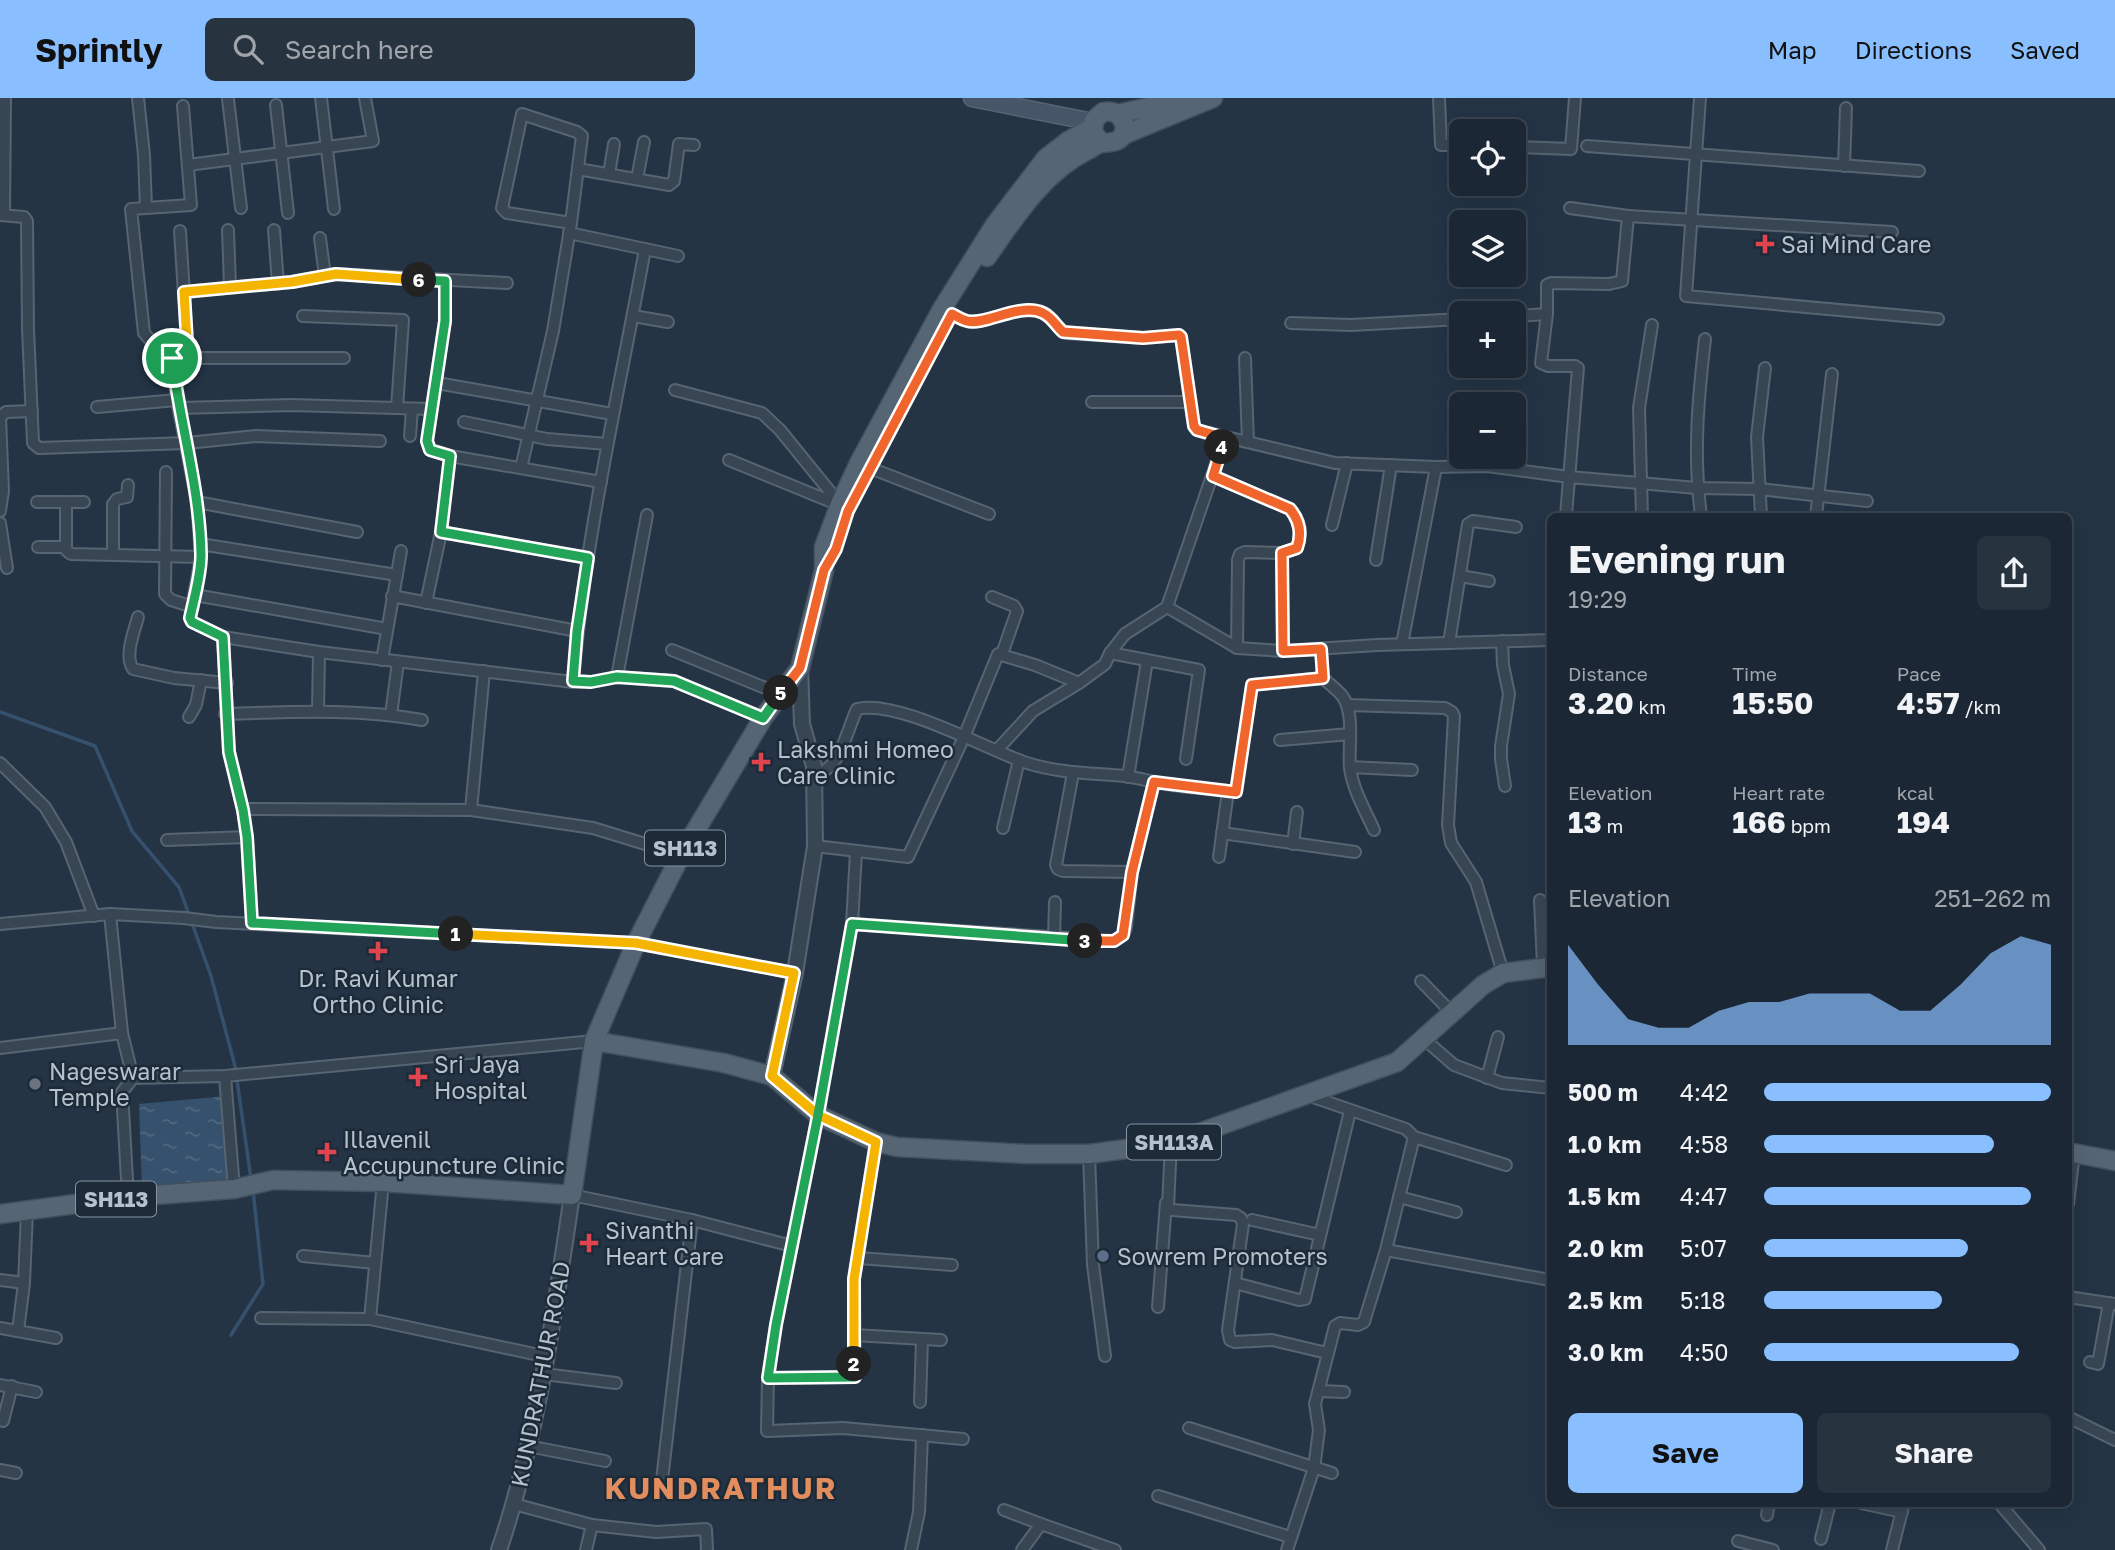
<!DOCTYPE html>
<meta charset="utf-8">
<style>
body{margin:0;font-family:"Golos Text",sans-serif;background:#283340;color:#f1f3f6;height:100vh;display:flex;flex-direction:column;font-size:26px;white-space:nowrap}
*{box-sizing:border-box;margin:0}
p{font-size:23px;color:#a0a5ac}
.icon{flex:none;width:38px;height:38px;fill:none;stroke:currentColor;stroke-width:2;stroke-linecap:round;stroke-linejoin:round}
.map{position:relative;flex:1;overflow:hidden}
.details{position:absolute;left:1547px;top:415px;width:525px;height:994px;display:flex;flex-direction:column;background:#1b2734;border-radius:10px;box-shadow:0 7px 28px #0002,0 0 0 2px #39444f}
.details>*{flex:none}
.controls{position:absolute;left:1449px;top:21px;display:grid;gap:14px}
.controls a{display:grid;place-items:center;width:77px;height:77px;border-radius:10px;background:#1b2734;box-shadow:0 7px 28px #0002,0 0 0 2px #39444f;font-size:35px}
.pin{position:absolute;display:grid;place-items:center;width:60px;height:60px;color:#fff;margin:-30px;border:4px solid #fff;border-radius:50%;box-shadow:0 2px 7px #0007}
.km{position:absolute;width:35px;height:35px;margin:-18px;border-radius:50%;background:#222;color:#fff;font-size:19px;line-height:35px;text-align:center}
.round{display:grid;place-items:center;flex:none;width:74px;height:74px;border-radius:10px;background:#283340}
.headline{display:flex;align-items:center;justify-content:space-between;height:119px;padding:0 21px}
h1{font-size:38px;font-weight:700;line-height:52px}
.figures{display:grid;grid-template-columns:repeat(3,1fr);gap:10px;height:119px;padding:7px 21px}
.figures div{display:grid;align-content:center}
.figures b{font-size:30px;font-weight:700}
.figures small{font-size:19px;font-weight:400}
.figures p{font-size:19px}
.chart{height:196px;padding:14px 21px}
.chart p{display:flex;justify-content:space-between}
.chart svg{width:100%;height:126px;margin-top:7px;fill:#89bfff;opacity:.7}
.button{display:flex;gap:14px;margin-top:auto;padding:14px 21px}
.button a{flex:1;height:80px;border-radius:10px;background:#89bfff;color:#111;font-size:28px;font-weight:700;line-height:80px;text-align:center}
.button a+a{background:#283340;color:#f1f3f6}
ul{padding:0 21px;list-style:none;font-size:23px}
li{display:grid;grid-template-columns:112px 84px 1fr;align-items:center;height:52px}
li i{height:18px;border-radius:9px;background:#89bfff}
header{display:flex;align-items:center;gap:42px;box-sizing:border-box;height:98px;padding:0 35px;background:#89bfff;color:#111}
header strong{font-size:33px}
nav{display:flex;gap:38px;margin-inline-start:auto;font-size:24px}
.search{width:490px;height:63px;background:#283340;display:flex;align-items:center;gap:18px;box-sizing:border-box;padding:0 24px;border-radius:10px;color:#a0a5ac;font-size:26px}
.map>svg:first-child{display:block}
.water{fill:url(#water-ripples)}
.lines{fill:none;stroke-linecap:round;stroke-linejoin:round}
.stream{stroke:#36516d;stroke-width:3.5}
.minor-casing{stroke:#576471;stroke-width:14}
.tertiary-casing{stroke:#576471;stroke-width:18}
.secondary-casing{stroke:#576471;stroke-width:19}
.primary-casing{stroke:#424f5d;stroke-width:21}
.minor{stroke:#384654;stroke-width:10}
.tertiary{stroke:#384654;stroke-width:14}
.secondary{stroke:#465567;stroke-width:16}
.primary{stroke:#566574;stroke-width:18}
.split-1-casing{stroke:#fff;stroke-width:14}
.split-2-casing{stroke:#fff;stroke-width:14}
.split-3-casing{stroke:#fff;stroke-width:14}
.split-4-casing{stroke:#fff;stroke-width:14}
.split-5-casing{stroke:#fff;stroke-width:14}
.split-6-casing{stroke:#fff;stroke-width:14}
.split-7-casing{stroke:#fff;stroke-width:14}
.split-1{stroke:#22a559;stroke-width:9}
.split-2{stroke:#f5b400;stroke-width:9}
.split-3{stroke:#22a559;stroke-width:9}
.split-4{stroke:#f0652b;stroke-width:9}
.split-5{stroke:#f0652b;stroke-width:9}
.split-6{stroke:#22a559;stroke-width:9}
.split-7{stroke:#f5b400;stroke-width:9}
.health-dot{fill:#e0444e;stroke:#1d2b39;stroke-width:2.5}
.worship-dot{fill:#6b7280;stroke:#1d2b39;stroke-width:2.5}
.service-dot{fill:#5c6f8a;stroke:#1d2b39;stroke-width:2.5}
.labels{text-anchor:middle;dominant-baseline:central;stroke-width:5;stroke-linejoin:round;paint-order:stroke}
.shield{fill:#1d2b39;stroke:#8894a1;stroke-width:2}
.shield-label{font-size:21px;font-weight:bold;fill:#b6c1ce}
.poi-label{font-size:23px;fill:#b6c1ce;stroke:#1d2b39;text-anchor:start}
.street-label{font-size:23px;fill:#b6c1ce;stroke:#1d2b39}
.district-label{font-size:30px;font-weight:bold;letter-spacing:2px;fill:#e18d5d;stroke:#1d2b39}
</style>
<header>
<strong>Sprintly</strong>
<div class="search"><svg class="icon" aria-label="search" viewBox="0 0 24 24"><circle cx="10" cy="10" r="6"/><path d="M15 15l6 6"/></svg>Search here</div>
<nav><a>Map</a><a>Directions</a><a>Saved</a></nav>
</header>
<div class="map">
<svg width="2115" height="1452" viewBox="0 0 2115 1452">
<defs>
<pattern id="water-ripples" width="26" height="14" patternUnits="userSpaceOnUse" patternTransform="scale(1.75)"><rect width="26" height="14" fill="#36516d"/><path d="M2 4q2-2 4 0t4 0M15 11q2-2 4 0t4 0" fill="none" stroke="#516881"/></pattern>
</defs>
<rect width="100%" height="100%" fill="#243445"/>
<polygon class="water" points="227,998 231,1085 142,1091 139,1006"/>
<g class="lines">
<g class="stream">
<polyline points="0,614 95,648 132,733 179,789 211,878 235,968 251,1081"/>
<polyline points="231,1237 263,1186 253,1092"/>
</g>
<g class="minor-casing">
<g id="minor">
<polyline points="138,0 144,57 146,110"/>
<polyline points="321,0 334,111"/>
<polyline points="1439,0 1441,47 1461,47"/>
<polyline points="1700,0 1686,198 1938,221"/>
<polyline points="228,1 241,110"/>
<polyline points="276,7 288,115"/>
<polyline points="183,8 191,107 131,111 144,235 157,250 172,260 344,260"/>
<polyline points="1587,48 1919,73"/>
<polyline points="1514,49 1571,51 1575,0"/>
<polyline points="188,67 373,43 365,0"/>
<polyline points="1844,68 1846,10"/>
<polyline points="578,71 669,87 674,83 679,46 694,47"/>
<polyline points="609,76 614,46"/>
<polyline points="637,81 644,44"/>
<polyline points="1570,110 1628,118"/>
<polyline points="0,117 24,119 27,123 28,231 33,345 39,350 187,345 256,338 380,343"/>
<polyline points="4,117 5,0"/>
<polyline points="228,132 230,188"/>
<polyline points="274,132 278,186"/>
<polyline points="180,133 188,260"/>
<path d="M569,135L645,151C619,295 585,438 573,584"/>
<polyline points="320,140 325,178"/>
<polyline points="645,151 678,158"/>
<polyline points="445,183 445,223 427,343 430,352 450,358 601,384"/>
<polyline points="184,194 292,184 336,176 507,185"/>
<path d="M942,211C950,215 959,221 967,223C984,228 1018,206 1042,214C1053,218 1056,231 1066,235L1143,240L1179,237L1181,239L1194,328L1197,332L1335,365L1436,369L1487,368L1569,379L1697,390L1759,391L1867,403"/>
<polyline points="303,218 403,222 397,310"/>
<polyline points="633,218 668,224"/>
<polyline points="1514,218 1547,216"/>
<polyline points="1291,225 1351,227 1461,221"/>
<polyline points="172,260 177,302 197,404 357,434"/>
<polyline points="1245,260 1248,344"/>
<polyline points="437,285 612,316"/>
<polyline points="675,292 762,315 780,332 840,406"/>
<polyline points="1092,304 1191,304"/>
<polyline points="97,309 177,302"/>
<polyline points="179,310 291,307 431,311"/>
<polyline points="464,324 547,341 607,346"/>
<polyline points="410,338 412,311"/>
<polyline points="729,362 849,411"/>
<polyline points="521,370 553,233 571,125 582,38 577,34 522,16 502,110 507,115 571,125"/>
<polyline points="870,370 989,416"/>
<polyline points="166,374 165,496 171,502 193,509"/>
<path d="M1213,378L1290,411C1301,423 1302,436 1297,450L1282,455L1245,454L1240,456L1238,462L1237,550"/>
<polyline points="37,404 84,404"/>
<polyline points="66,404 66,452 71,456 201,459"/>
<polyline points="197,404 201,459 190,520 192,524 223,539 319,554 573,584 591,584 617,579 674,583 763,620"/>
<polyline points="0,413 3,393 0,319 6,314 32,313"/>
<polyline points="1566,418 1578,270 1575,268 1548,268 1541,265 1547,216 1547,187 1551,185 1609,186 1622,183 1628,118 1892,134"/>
<polyline points="1642,418 1639,310 1652,227"/>
<path d="M1701,418C1693,356 1698,302 1705,241"/>
<polyline points="1761,418 1757,339 1765,270"/>
<polyline points="1816,418 1832,276"/>
<polyline points="0,425 7,470"/>
<polyline points="1332,427 1347,365"/>
<polyline points="441,434 588,460"/>
<polyline points="200,446 397,477"/>
<polyline points="38,449 66,449"/>
<polyline points="1282,455 1283,553"/>
<polyline points="113,457 113,406 117,401 127,399 128,387"/>
<polyline points="1376,462 1391,367"/>
<polyline points="1460,478 1489,483"/>
<polyline points="195,497 387,531"/>
<polyline points="392,498 577,533"/>
<polyline points="992,499 1014,508 1017,513 1002,556"/>
<polyline points="426,505 441,434 450,358"/>
<polyline points="1167,509 1237,550 1283,553 1377,547 1550,542"/>
<path d="M138,519C134,534 124,558 133,571L174,580L227,585"/>
<polyline points="223,539 229,654 243,711 247,739 252,825"/>
<polyline points="1502,543 1503,567 1509,596 1501,648 1501,661 1505,688"/>
<polyline points="1449,545 1468,426 1473,423 1516,429"/>
<polyline points="1402,546 1436,369"/>
<path d="M1321,551L1323,580C1329,586 1338,592 1343,599C1355,617 1348,650 1350,670C1353,692 1365,712 1374,732"/>
<polyline points="672,552 780,596"/>
<polyline points="1110,555 1199,572 1186,661"/>
<polyline points="382,562 401,453"/>
<polyline points="617,579 647,417"/>
<polyline points="1347,607 1445,610 1452,614 1454,618 1448,727 1451,745 1476,784 1503,875"/>
<polyline points="318,613 319,554"/>
<path d="M225,616C291,614 357,610 422,622"/>
<polyline points="391,617 398,564"/>
<polyline points="189,619 196,607 201,582"/>
<polyline points="1280,642 1350,636"/>
<polyline points="997,652 1033,613 1079,585 1105,566 1110,555 1125,536 1167,509 1225,340"/>
<polyline points="0,665 45,709 66,744 94,818"/>
<polyline points="1350,669 1412,672"/>
<polyline points="1073,675 1056,767 1058,771 1063,773 1132,774"/>
<polyline points="1128,679 1147,563"/>
<path d="M815,680C821,675 828,671 833,665C844,651 849,628 857,611C897,601 984,650 1024,664C1056,675 1091,675 1124,678C1140,680 1156,685 1172,687C1193,690 1214,691 1236,694L1252,587L1323,580"/>
<polyline points="243,711 471,712 593,730 681,757"/>
<polyline points="471,712 484,573"/>
<polyline points="1003,730 1019,662"/>
<polyline points="1222,735 1355,754"/>
<polyline points="167,742 247,739"/>
<polyline points="1293,746 1297,714"/>
<polyline points="815,748 908,759 964,639 998,556 1035,567 1079,585"/>
<polyline points="856,754 852,826 818,1017 776,1227 768,1280 767,1333 843,1330 963,1341"/>
<polyline points="1219,759 1228,693"/>
<polyline points="1540,802 1543,868"/>
<polyline points="110,816 122,935 133,980 122,994 128,1099"/>
<polyline points="0,826 110,816 184,820 216,824 636,845 795,875"/>
<polyline points="852,826 1114,843 1123,837 1126,829 1132,774 1154,684"/>
<polyline points="1054,840 1055,804"/>
<polyline points="1421,883 1452,915"/>
<polyline points="1424,941 1454,967 1502,985 1550,990"/>
<polyline points="0,950 122,935"/>
<polyline points="225,978 234,1091"/>
<polyline points="133,980 225,978 594,943"/>
<polyline points="1487,980 1498,939"/>
<polyline points="1414,1039 1506,1067"/>
<polyline points="1171,1045 1168,1109 1172,1112 1236,1117 1241,1120 1243,1126 1228,1232 1230,1242 1235,1244 1272,1242 1327,1255"/>
<polyline points="1089,1056 1093,1167 1105,1258"/>
<polyline points="572,1097 692,1122 792,1148"/>
<polyline points="1399,1099 1456,1114"/>
<polyline points="2068,1106 2074,1055"/>
<polyline points="1252,1122 1320,1137"/>
<polyline points="1386,1152 1550,1182"/>
<polyline points="303,1158 375,1165"/>
<polyline points="859,1160 952,1167"/>
<polyline points="0,1182 24,1185"/>
<polyline points="1235,1185 1299,1202 1305,1201 1350,1013"/>
<polyline points="2068,1199 2115,1206"/>
<polyline points="1158,1209 1166,1105"/>
<polyline points="261,1220 370,1221 548,1259"/>
<polyline points="370,1221 383,1084"/>
<polyline points="0,1230 56,1240"/>
<polyline points="18,1233 24,1185 27,1114"/>
<polyline points="854,1237 941,1242"/>
<polyline points="2090,1264 2098,1266 2109,1205"/>
<polyline points="544,1276 616,1285"/>
<polyline points="768,1280 855,1279 854,1181 876,1044"/>
<polyline points="0,1287 36,1294"/>
<polyline points="1319,1293 1344,1294"/>
<polyline points="920,1304 922,1242"/>
<polyline points="2068,1319 2115,1342"/>
<polyline points="3,1323 12,1288"/>
<polyline points="1189,1330 1332,1375"/>
<polyline points="528,1348 605,1363"/>
<polyline points="0,1372 16,1375"/>
<polyline points="662,1382 692,1122"/>
<polyline points="1158,1398 1290,1439"/>
<polyline points="1861,1405 1902,1414"/>
<polyline points="1999,1405 2039,1452"/>
<polyline points="514,1406 592,1427 656,1434 706,1431 707,1452"/>
<polyline points="1004,1412 1041,1426"/>
<polyline points="1767,1417 1769,1405"/>
<polyline points="1821,1441 1830,1405"/>
<polyline points="1738,1443 1773,1452"/>
<polyline points="586,1452 592,1427"/>
<polyline points="911,1452 919,1414 922,1337"/>
<polyline points="1022,1452 1041,1426 1115,1452"/>
<polyline points="1287,1452 1314,1370 1319,1332 1315,1306 1335,1228 1340,1225 1358,1227 1364,1224 1386,1152 1414,1039 1406,1031 1307,997"/>
<polyline points="1892,1452 1904,1405"/>
</g>
</g>
<g class="tertiary-casing">
<g id="tertiary">
<polyline points="772,978 795,875 815,748 814,668 802,626 800,570"/>
<path d="M499,1452C538,1337 554,1217 572,1097"/>
</g>
</g>
<g class="secondary-casing">
<polyline id="secondary" points="972,0 1093,24"/>
</g>
<g class="primary-casing">
<g id="primary">
<polyline points="1117,16 1145,10 1179,0"/>
<polyline points="1123,37 1213,0"/>
<path d="M987,159C1015,119 1043,74 1088,52C1092,50 1098,45 1103,45C1115,44 1123,44 1125,29C1122,17 1115,12 1103,14L1094,22L1093,35L1102,45"/>
<polyline points="594,943 724,965 772,978 818,1017 876,1044 897,1049 1027,1056 1089,1056 1171,1045 1397,964 1483,887 1503,875 1550,869"/>
<polyline points="2068,1054 2115,1063"/>
<polyline points="0,1116 128,1099 234,1091 273,1082 383,1084 572,1097 594,943 636,845 681,757 763,620 800,570 824,472 824,449 840,406 859,365 942,211 994,128 1046,60 1068,43 1092,30"/>
</g>
</g>
<use href="#minor" class="minor"/>
<use href="#tertiary" class="tertiary"/>
<use href="#secondary" class="secondary"/>
<use href="#primary" class="primary"/>
</g>
<g class="lines">
<g class="split-1-casing">
<path id="split-1" d="M172,260C180,326 200,390 201,457C201,478 194,500 190,520L192,524L223,539L229,654L243,712L247,739L252,825L456,836"/>
</g>
<g class="split-2-casing">
<polyline id="split-2" points="456,836 636,845 794,875 772,978 818,1017 876,1044 854,1181 854,1266"/>
</g>
<g class="split-3-casing">
<polyline id="split-3" points="854,1266 855,1279 768,1280 776,1227 818,1017 852,826 1085,843"/>
</g>
<g class="split-4-casing">
<path id="split-4" d="M1085,843H1114L1123,837L1132,774L1154,684L1236,694L1252,587L1323,580L1321,551L1283,553L1282,455L1297,450C1302,436 1300,423 1290,411L1213,378L1222,349"/>
</g>
<g class="split-5-casing">
<path id="split-5" d="M781,595L800,570L824,472L836,451L848,413L952,216C956,218 962,222 967,223C985,228 1020,204 1043,215C1052,219 1056,228 1063,234L1143,240L1179,237L1181,239L1194,328L1197,332L1225,340L1222,349"/>
</g>
<g class="split-6-casing">
<polyline id="split-6" points="419,182 445,183 445,223 427,343 430,352 450,358 441,434 588,460 577,533 573,583 591,584 617,579 674,583 763,620 781,595"/>
</g>
<g class="split-7-casing">
<polyline id="split-7" points="172,260 188,260 184,194 292,184 336,176 419,182"/>
</g>
<use href="#split-1" class="split-1"/>
<use href="#split-2" class="split-2"/>
<use href="#split-3" class="split-3"/>
<use href="#split-4" class="split-4"/>
<use href="#split-5" class="split-5"/>
<use href="#split-6" class="split-6"/>
<use href="#split-7" class="split-7"/>
</g>
<g class="health-dot">
<path d="M1761.5 135.5h7v7h7v7h-7v7h-7v-7h-7v-7h7z"/>
<path d="M757.5 653.5h7v7h7v7h-7v7h-7v-7h-7v-7h7z"/>
<path d="M374.5 842.5h7v7h7v7h-7v7h-7v-7h-7v-7h7z"/>
<path d="M414.5 968.5h7v7h7v7h-7v7h-7v-7h-7v-7h7z"/>
<path d="M323.5 1043.5h7v7h7v7h-7v7h-7v-7h-7v-7h7z"/>
<path d="M585.5 1134.5h7v7h7v7h-7v7h-7v-7h-7v-7h7z"/>
</g>
<circle class="worship-dot" cx="35" cy="986" r="7"/>
<circle class="service-dot" cx="1103" cy="1158" r="7"/>
<g class="labels">
<g class="shield">
<rect x="645" y="732.5" width="80" height="35" rx="5"/>
<rect x="1127" y="1026.5" width="94" height="35" rx="5"/>
<rect x="76" y="1083.5" width="80" height="35" rx="5"/>
</g>
<g class="shield-label">
<text x="685" y="750">SH113</text>
<text x="1174" y="1044">SH113A</text>
<text x="116" y="1101">SH113</text>
</g>
<g class="poi-label">
<text x="1781" y="146">Sai Mind Care</text>
<text x="777" y="651">Lakshmi Homeo<tspan x="777" dy="26">Care Clinic</tspan></text>
<text x="378" y="880" text-anchor="middle">Dr. Ravi Kumar<tspan x="378" dy="26">Ortho Clinic</tspan></text>
<text x="434" y="966">Sri Jaya<tspan x="434" dy="26">Hospital</tspan></text>
<text x="49" y="973">Nageswarar<tspan x="49" dy="26">Temple</tspan></text>
<text x="343" y="1041">Illavenil<tspan x="343" dy="26">Accupuncture Clinic</tspan></text>
<text x="605" y="1132">Sivanthi<tspan x="605" dy="26">Heart Care</tspan></text>
<text x="1117" y="1158">Sowrem Promoters</text>
</g>
<g class="street-label">
<text transform="translate(540 1276) rotate(-79)">KUNDRATHUR ROAD</text>
</g>
<g class="district-label">
<text x="721" y="1390">KUNDRATHUR</text>
</g>
</g>
</svg>
<div class="controls">
<a><svg class="icon" aria-label="locate" viewBox="0 0 24 24"><circle cx="12" cy="12" r="6"/><path d="M12 2v4M12 18v4M2 12h4M18 12h4"/></svg></a>
<a><svg class="icon" aria-label="layers" viewBox="0 0 24 24"><path d="M12 4l9 5-9 5-9-5zM3 14l9 5 9-5"/></svg></a>
<a>+</a>
<a>−</a>
</div>
<div class="pin" style="left:172px;top:260px;background:#1e9e55"><svg class="icon" aria-label="arrive" viewBox="0 0 24 24"><path d="M6 21V4h12l-3 4 3 4H6"/></svg></div>
<b class="km" style="left:456px;top:836px">1</b>
<b class="km" style="left:854px;top:1266px">2</b>
<b class="km" style="left:1085px;top:843px">3</b>
<b class="km" style="left:1222px;top:349px">4</b>
<b class="km" style="left:781px;top:595px">5</b>
<b class="km" style="left:419px;top:182px">6</b>
<section class="details">
<div class="headline"><div><h1>Evening run</h1><p>19:29</p></div><a class="round"><svg class="icon" aria-label="share" viewBox="0 0 24 24"><path d="M12 15V3M7 8l5-5 5 5M5 13v7h14v-7"/></svg></a></div>
<div class="figures">
<div><p>Distance</p><b>3.20<small> km</small></b></div>
<div><p>Time</p><b>15:50</b></div>
<div><p>Pace</p><b>4:57<small> /km</small></b></div>
</div>
<div class="figures">
<div><p>Elevation</p><b>13<small> m</small></b></div>
<div><p>Heart rate</p><b>166<small> bpm</small></b></div>
<div><p>kcal</p><b>194</b></div>
</div>
<div class="chart"><p><span>Elevation</span>251–262 m</p>
<svg viewBox="0 0 160 44" preserveAspectRatio="none"><path d="M0 44V9L10 23L20 35L30 38L40 38L50 32L60 29L70 29L80 26L90 26L100 26L110 32L120 32L130 23L140 12L150 6L160 9V44z"/></svg>
</div>
<ul>
<li><b>500 m</b>4:42<i style="width:100%"></i></li>
<li><b>1.0 km</b>4:58<i style="width:80%"></i></li>
<li><b>1.5 km</b>4:47<i style="width:93%"></i></li>
<li><b>2.0 km</b>5:07<i style="width:71%"></i></li>
<li><b>2.5 km</b>5:18<i style="width:62%"></i></li>
<li><b>3.0 km</b>4:50<i style="width:89%"></i></li>
</ul>
<div class="button"><a>Save</a><a>Share</a></div>
</section>
</div>
